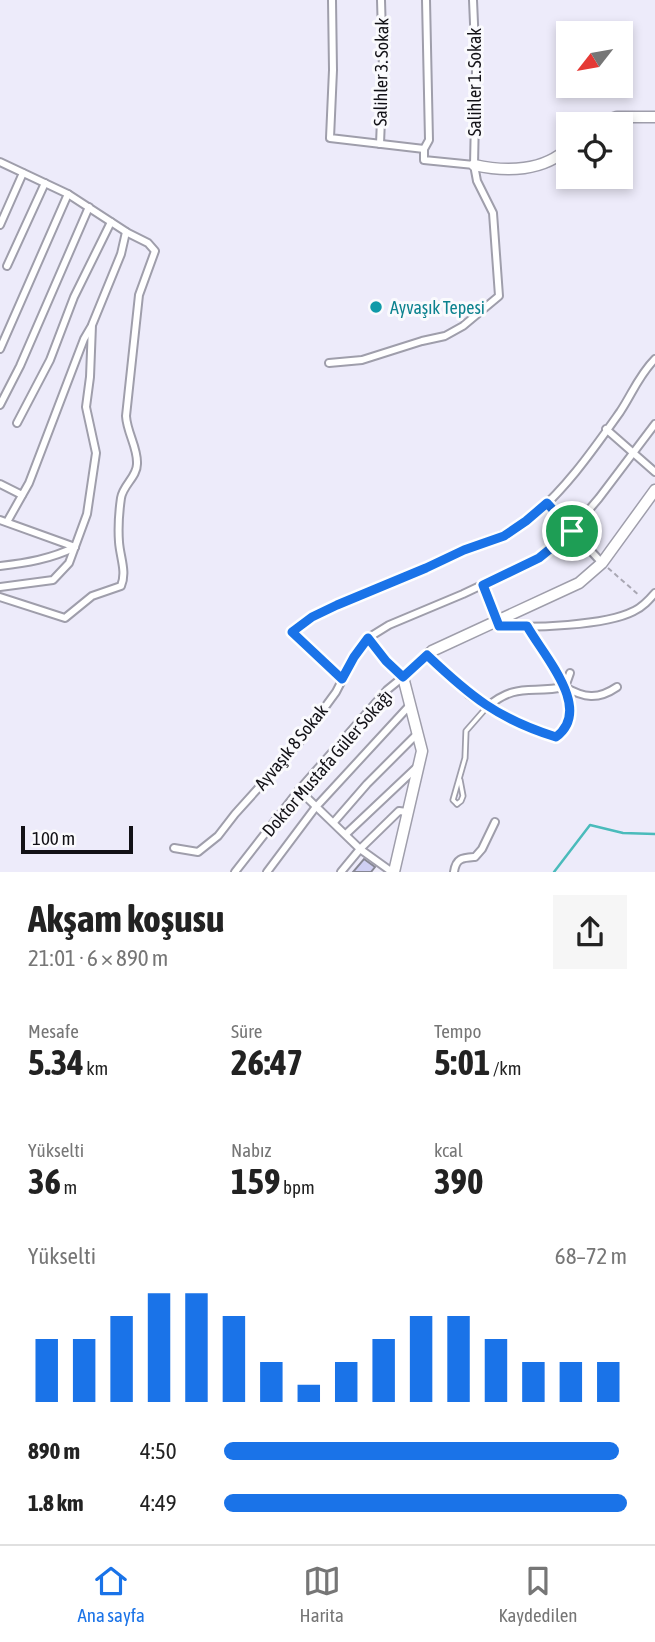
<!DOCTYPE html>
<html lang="tr">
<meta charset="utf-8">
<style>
body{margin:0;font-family:"Asap Condensed",sans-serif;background:#f6f6f6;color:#222;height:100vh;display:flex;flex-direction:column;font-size:26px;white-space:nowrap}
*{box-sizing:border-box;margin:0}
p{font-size:23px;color:#767676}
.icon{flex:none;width:38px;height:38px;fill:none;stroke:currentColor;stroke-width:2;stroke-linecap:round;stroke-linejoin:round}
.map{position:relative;height:872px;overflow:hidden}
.panel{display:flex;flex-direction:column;background:#fff;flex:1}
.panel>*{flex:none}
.needle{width:46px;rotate:239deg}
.controls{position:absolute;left:556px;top:21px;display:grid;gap:14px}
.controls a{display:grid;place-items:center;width:77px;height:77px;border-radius:0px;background:#fff;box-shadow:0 4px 10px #0003;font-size:35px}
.scale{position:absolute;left:21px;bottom:18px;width:112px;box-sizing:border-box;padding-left:7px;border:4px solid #121116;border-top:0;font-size:19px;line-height:24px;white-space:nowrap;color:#121116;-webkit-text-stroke:5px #fafafd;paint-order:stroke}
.pin{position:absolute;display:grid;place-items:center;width:60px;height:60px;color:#fff;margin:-30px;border:4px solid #fff;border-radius:50%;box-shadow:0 2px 7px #0007}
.round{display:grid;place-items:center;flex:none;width:74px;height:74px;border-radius:0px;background:#f6f6f6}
.head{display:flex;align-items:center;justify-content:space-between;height:119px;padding:0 28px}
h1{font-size:38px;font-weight:700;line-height:52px}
.metrics{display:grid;grid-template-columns:repeat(3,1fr);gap:10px;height:119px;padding:7px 28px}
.metrics div{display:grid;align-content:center}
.metrics b{font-size:35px;font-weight:700}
.metrics small{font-size:19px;font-weight:400}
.metrics p{font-size:19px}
.chart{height:196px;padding:14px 28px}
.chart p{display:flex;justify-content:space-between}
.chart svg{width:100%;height:126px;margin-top:7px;stroke:#1a73e8;stroke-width:6}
ul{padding:0 28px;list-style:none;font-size:23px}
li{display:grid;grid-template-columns:112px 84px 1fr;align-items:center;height:52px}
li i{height:18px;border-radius:9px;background:#1a73e8}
.menu{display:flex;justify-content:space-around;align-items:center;height:98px;border-top:2px solid #e0e0e0;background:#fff;font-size:19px;color:#767676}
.menu a{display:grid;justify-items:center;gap:4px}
.menu .selected{color:#1a73e8}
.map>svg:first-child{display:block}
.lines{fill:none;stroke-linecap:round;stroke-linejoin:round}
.stream{stroke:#4abbbb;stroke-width:2.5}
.building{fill:#cfcff3;stroke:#878794;stroke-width:2}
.lane-casing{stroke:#9f9eab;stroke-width:7}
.street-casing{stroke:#9f9eab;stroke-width:10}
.secondary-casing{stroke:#9f9eab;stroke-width:13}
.path{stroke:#a9a7b3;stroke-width:2;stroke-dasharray:5 3.5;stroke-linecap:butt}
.lane{stroke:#fff;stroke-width:3.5}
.street{stroke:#fff;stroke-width:6}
.secondary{stroke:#fff;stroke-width:10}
.route-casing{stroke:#fff;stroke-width:14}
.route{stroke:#1a73e8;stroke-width:9}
.culture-dot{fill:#0f9aa8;stroke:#fafafd;stroke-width:2.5}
.labels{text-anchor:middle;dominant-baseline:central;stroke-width:6;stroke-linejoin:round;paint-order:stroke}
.street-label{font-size:18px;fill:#121116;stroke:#fafafd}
.culture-label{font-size:18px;fill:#0d838f;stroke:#fafafd;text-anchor:start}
</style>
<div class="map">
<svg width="655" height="872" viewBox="0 0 655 872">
<rect width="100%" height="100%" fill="#edebfa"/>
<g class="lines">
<polyline class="stream" points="554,872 590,825 623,833 655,834"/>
</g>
<polygon class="building" points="364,859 375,867 371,872 353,872"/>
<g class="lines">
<g class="lane-casing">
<g id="lane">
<polyline points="457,804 453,800 465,758 466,731 487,707"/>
<polyline points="457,804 461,801 463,796 460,780"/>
</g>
</g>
<g class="street-casing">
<g id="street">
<polyline points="332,0 333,70 330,138 424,149 424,160 474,165"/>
<polyline points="380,144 383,69 381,0"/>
<polyline points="424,149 429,140 426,0"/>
<path d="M0,162L68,194L128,233L148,243L155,251L139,295L126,416C127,433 138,448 137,464C137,477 123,485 121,498C119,512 118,528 119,542C120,557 127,572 121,586L92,596L65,618L0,597"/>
<polyline points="0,225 23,173"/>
<polyline points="7,266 45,183"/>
<polyline points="0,349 68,194"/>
<polyline points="329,363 362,360 422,341 445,336 463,326 499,296 493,213 477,181 474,165 476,70 473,0"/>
<polyline points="0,405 20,366 89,207"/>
<polyline points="17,423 50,360 74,297 111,222"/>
<polyline points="606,429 655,472"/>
<polyline points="0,484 22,495"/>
<polyline points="547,503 602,563"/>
<polyline points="0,520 75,547"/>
<polyline points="7,522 29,483 84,339 91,327"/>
<path d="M0,566C26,563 51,559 75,547"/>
<path d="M483,585L499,626C532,628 605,626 634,611C643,607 649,600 655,593"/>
<polyline points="0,587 53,580 69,563 87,514 96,453 86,407 90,377 92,325 121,254 126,232"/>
<path d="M427,655L468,694L493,711L556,737C594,710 543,654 527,626"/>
<path d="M342,679L292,632C325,607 364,595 402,579C423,570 443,558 464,549C487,540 507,536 527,521C564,492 593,450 620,412C632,394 639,375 655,359"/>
<polyline points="565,687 570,673"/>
<path d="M487,707C517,682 530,694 565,687C584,698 598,700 617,687"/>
<polyline points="299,790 360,849 392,872"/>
<polyline points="334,822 367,784 418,733"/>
<polyline points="346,834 416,768"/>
<polyline points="174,848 198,852 218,836 235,814 298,744 336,692 354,657 368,638 389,625 463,594 539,558 571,531 599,498 655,424"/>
<polyline points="235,872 299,790 387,690 403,677 385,661 368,638"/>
<polyline points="267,872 315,808 410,705"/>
<polyline points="341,872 360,849 399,811 407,812"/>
<path d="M454,872C456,858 462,858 475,857L482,849L495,822"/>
</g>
</g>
<g class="secondary-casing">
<g id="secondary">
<polyline points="596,124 617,117 655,117"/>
<path d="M474,165C506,172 544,172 569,147"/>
<polyline points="394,872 422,751 403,677 432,651 579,583 602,563 655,490"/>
</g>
</g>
<polyline class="path" points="608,568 640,596"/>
<use href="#lane" class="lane"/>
<use href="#street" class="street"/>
<use href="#secondary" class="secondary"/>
</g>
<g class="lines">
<g class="route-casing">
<path id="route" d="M547,503L572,531L539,558L483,585L499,626H527C543,655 594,709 556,737C498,719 470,696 427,655L403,677L386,661L368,638L354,657L342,679L292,632L312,617L337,605L426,568L464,550L504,536L526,521Z"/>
</g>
<use href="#route" class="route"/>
</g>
<circle class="culture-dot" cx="376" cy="307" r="7"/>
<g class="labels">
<g class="street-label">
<text transform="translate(381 72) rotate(-89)">Salihler 3. Sokak</text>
<text transform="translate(474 82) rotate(-90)">Salihler 1. Sokak</text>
<text transform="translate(291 747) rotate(-51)">Ayvaşık 8 Sokak</text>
<text transform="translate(327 763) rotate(-49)">Doktor Mustafa Güler Sokağı</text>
</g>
<g class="culture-label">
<text x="390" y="307">Ayvaşık Tepesi</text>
</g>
</g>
</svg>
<div class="controls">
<a><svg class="needle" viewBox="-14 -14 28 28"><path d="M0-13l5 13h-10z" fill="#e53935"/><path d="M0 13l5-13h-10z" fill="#767676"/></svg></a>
<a><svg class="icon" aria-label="locate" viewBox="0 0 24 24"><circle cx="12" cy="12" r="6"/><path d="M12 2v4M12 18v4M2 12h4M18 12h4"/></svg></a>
</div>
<div class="scale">100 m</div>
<div class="pin" style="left:572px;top:531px;background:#1e9e55"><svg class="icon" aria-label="arrive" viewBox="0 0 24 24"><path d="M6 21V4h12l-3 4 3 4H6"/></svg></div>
</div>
<section class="panel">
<div class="head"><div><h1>Akşam koşusu</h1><p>21:01 · 6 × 890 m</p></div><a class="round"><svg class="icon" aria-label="share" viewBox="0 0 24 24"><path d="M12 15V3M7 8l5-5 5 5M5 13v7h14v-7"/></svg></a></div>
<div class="metrics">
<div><p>Mesafe</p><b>5.34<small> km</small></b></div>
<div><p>Süre</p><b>26:47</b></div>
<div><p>Tempo</p><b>5:01<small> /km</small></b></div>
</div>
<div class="metrics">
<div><p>Yükselti</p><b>36<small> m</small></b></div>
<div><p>Nabız</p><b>159<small> bpm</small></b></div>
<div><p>kcal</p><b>390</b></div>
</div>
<div class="chart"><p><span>Yükselti</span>68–72 m</p>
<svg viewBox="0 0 160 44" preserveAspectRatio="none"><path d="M5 44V22M15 44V22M25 44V14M35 44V6M45 44V6M55 44V14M65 44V30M75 44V38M85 44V30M95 44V22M105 44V14M115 44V14M125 44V22M135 44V30M145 44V30M155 44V30"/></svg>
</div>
<ul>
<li><b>890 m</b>4:50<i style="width:98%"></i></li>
<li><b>1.8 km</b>4:49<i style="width:100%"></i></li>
</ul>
</section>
<nav class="menu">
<a class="selected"><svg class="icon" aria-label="home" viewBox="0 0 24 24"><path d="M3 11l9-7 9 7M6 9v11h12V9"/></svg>Ana sayfa</a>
<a><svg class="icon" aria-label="map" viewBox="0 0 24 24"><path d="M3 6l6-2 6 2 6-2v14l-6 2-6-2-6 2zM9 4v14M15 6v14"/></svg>Harita</a>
<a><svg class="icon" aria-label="saved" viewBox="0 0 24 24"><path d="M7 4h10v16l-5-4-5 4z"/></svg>Kaydedilen</a>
</nav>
